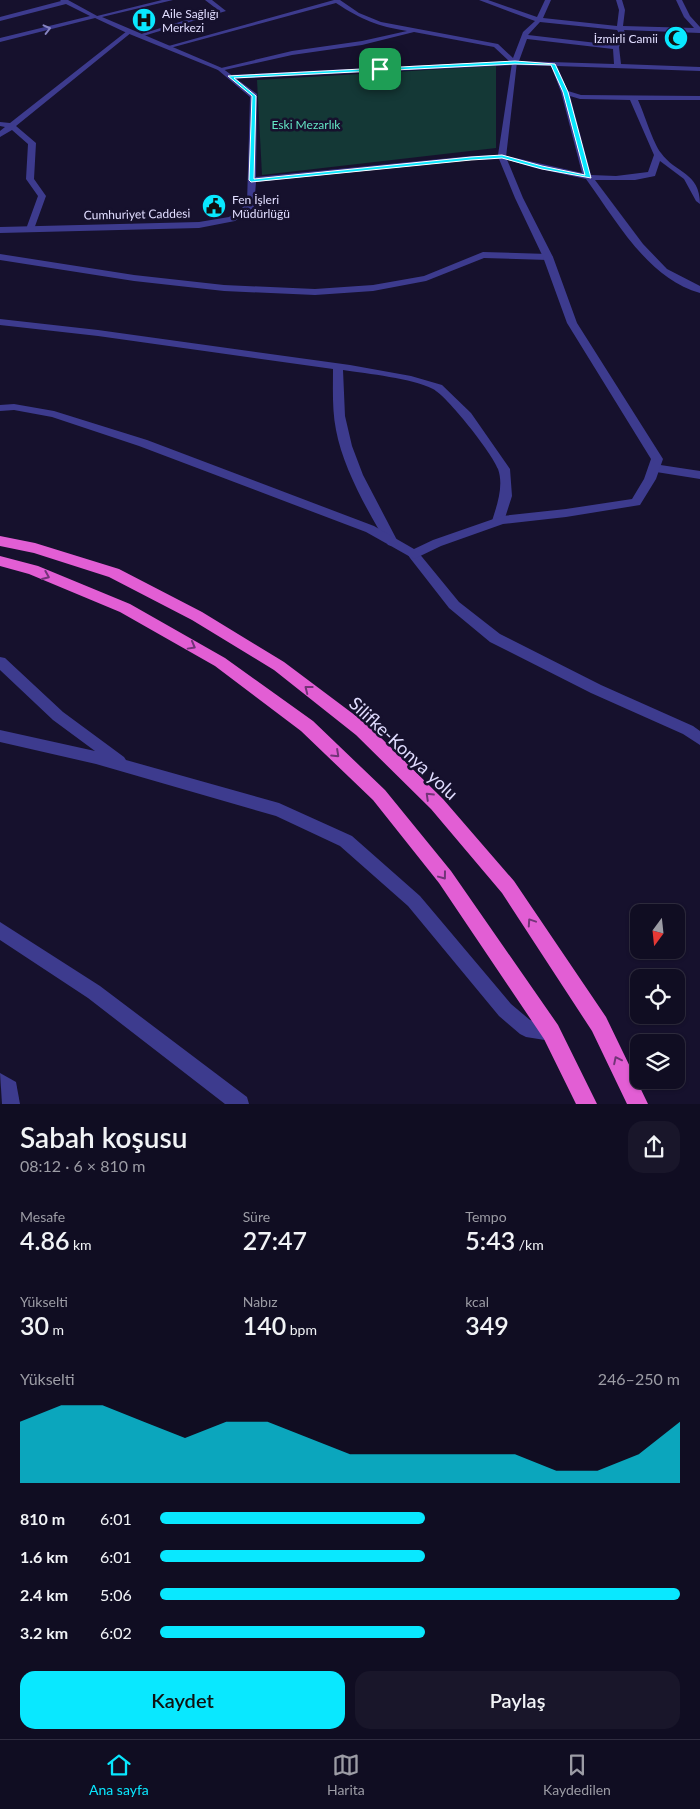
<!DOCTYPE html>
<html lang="tr">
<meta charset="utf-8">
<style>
body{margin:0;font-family:Lato,sans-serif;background:#19162a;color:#f1f3f6;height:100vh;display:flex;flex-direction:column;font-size:19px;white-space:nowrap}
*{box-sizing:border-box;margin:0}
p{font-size:16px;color:#9c9ca5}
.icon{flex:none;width:28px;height:28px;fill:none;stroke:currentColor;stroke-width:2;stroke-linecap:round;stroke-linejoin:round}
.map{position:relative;height:1104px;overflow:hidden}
.details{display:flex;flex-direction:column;background:#100d22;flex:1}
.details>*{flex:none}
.needle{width:32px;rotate:195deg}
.tools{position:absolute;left:630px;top:904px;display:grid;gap:10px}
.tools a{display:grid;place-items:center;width:55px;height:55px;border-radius:10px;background:#100d22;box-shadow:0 1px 4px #0004,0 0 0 1px #302d40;font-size:25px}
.pin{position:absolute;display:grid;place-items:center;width:42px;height:42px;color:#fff;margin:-21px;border-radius:10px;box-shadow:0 2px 8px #0006}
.round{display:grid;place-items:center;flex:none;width:52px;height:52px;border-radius:15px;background:#19162a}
.overview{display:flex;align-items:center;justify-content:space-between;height:85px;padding:0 20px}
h1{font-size:28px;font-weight:600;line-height:38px}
.metrics{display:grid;grid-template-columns:repeat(3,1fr);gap:8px;height:85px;padding:5px 20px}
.metrics div{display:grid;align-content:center}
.metrics b{font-size:25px;font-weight:600}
.metrics small{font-size:14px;font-weight:400}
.metrics p{font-size:14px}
.chart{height:140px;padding:10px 20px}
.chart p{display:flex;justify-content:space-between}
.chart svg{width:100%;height:90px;margin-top:5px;fill:#09e8ff;opacity:.7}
.primary-button{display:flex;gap:10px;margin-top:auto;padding:10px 20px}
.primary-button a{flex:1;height:58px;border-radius:15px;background:#09e8ff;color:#111;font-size:20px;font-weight:600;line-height:58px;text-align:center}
.primary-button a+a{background:#19162a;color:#f1f3f6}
ul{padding:0 20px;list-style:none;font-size:16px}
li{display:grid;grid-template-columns:80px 60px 1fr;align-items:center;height:38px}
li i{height:12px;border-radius:6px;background:#09e8ff}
.tab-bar{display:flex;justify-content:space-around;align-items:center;height:70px;border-top:1px solid #302d40;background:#100d22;font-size:14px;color:#9c9ca5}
.tab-bar a{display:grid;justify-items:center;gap:2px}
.tab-bar .selected{color:#09e8ff}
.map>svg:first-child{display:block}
.green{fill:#143836}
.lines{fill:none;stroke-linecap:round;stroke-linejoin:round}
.minor{fill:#3d3b8e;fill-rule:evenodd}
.tertiary{fill:#3d3b8e;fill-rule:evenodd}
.trunk{fill:#e25ed4;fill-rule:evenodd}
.oneway{stroke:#8784c1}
.oneway2{stroke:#723478}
.route{fill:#09e8ff;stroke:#fff;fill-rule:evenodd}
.labels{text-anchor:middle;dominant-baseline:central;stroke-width:5;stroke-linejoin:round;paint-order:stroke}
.far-poi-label{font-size:12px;fill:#e1ddff;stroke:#16112d;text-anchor:start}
.far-park-label{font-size:12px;fill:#63e5c4;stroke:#16112d}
.far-street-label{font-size:12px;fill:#e1ddff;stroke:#16112d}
.near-street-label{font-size:18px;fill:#e1ddff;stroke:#16112d}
</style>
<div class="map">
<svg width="700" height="1104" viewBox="0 0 700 1104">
<rect width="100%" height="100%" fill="#16112d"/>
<polygon class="green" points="496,66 496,148 262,175 257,80"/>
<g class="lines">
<g class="minor">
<polygon points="60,0 68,0 99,17 0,42 0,38 90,16 66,4 0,21 0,17 61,1"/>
<polygon points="205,0 212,0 226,11 140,37 135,36 218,10"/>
<path d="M334,0H340L359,13L381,22L498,44L513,58L523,32L535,21L479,0H488L537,17L545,0H551L543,18L617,26L619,10L616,0H622L625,10L623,26L694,28L684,17L676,0H682L690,16L700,27V33L624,30L625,33L619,47L621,64L700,67V71L557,66L568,91L581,95L700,96V100H638C644,113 653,143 661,153C675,173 700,172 700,204L696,201L684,179L660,161L655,176L635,180H595L643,244L667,269L700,286V293C647,278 616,220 586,179L535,168L498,157L502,155L582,173L561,92L551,66L515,65L230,79L227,77L230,75L509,61L494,47L414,32L362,45L292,55L220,71L217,69L292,51L362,41L407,31C377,26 362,20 336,3L170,48L165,47ZM540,22L617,30L619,33L614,45L528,35ZM527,39L613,49L614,64L519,61ZM570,96L580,99L630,100L654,155L648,172L616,176L591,175Z"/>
<polygon points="127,31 132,32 16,126 36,143 34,179 46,196 34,229 27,231 26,229 38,196 26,179 28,144 12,130 0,137 0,131 5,127 0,126 0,122 10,123"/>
<polygon points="483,252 548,254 553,257 548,260 484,258 426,281 373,291 315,295 224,291 134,281 0,260 0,254 134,275 224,285 315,289 373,285 424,276"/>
<path d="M0,319L98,330L350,365L411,376L442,385L471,413L510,469L512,496L504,521L498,525L492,521C497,505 504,486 498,469C492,453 447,396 433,389C412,378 368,374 343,370L345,416L352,446L363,475L398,542L392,546L388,545C368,512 343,468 336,430C332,410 333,389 333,369L98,336L0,325Z"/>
<polygon points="654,464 700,471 700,479 650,471 648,468 650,465"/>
<polygon points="414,551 418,552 459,602 500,634 601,685 693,726 700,731 700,745 683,734 591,693 490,642 449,608 410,558 408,555 410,552"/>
<polygon points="0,657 5,658 63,712 124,757 126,760 279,803 352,836 420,896 511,1004 530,1020 557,1026 560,1032 557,1038 551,1041 526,1037 520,1034 499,1016 408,906 340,846 276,816 96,764 0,742 0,730 95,751 53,720 0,670"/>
<polygon points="0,922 100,986 247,1097 249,1104 225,1104 88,998 0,940"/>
<polygon points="0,1073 16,1082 20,1104 2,1104"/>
</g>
<polygon class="tertiary" points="162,0 173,0 102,17 222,68 257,94 256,177 471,156 498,155 512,63 517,62 506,157 523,198 553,257 577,323 663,459 656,479 640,505 566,517 503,524 441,546 414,559 366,532 139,446 52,417 14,410 0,411 0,405 14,404 54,411 147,440 374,526 414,549 433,540 502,516 566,509 632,499 644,479 651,459 567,323 543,257 515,198 499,159 471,160 256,182 254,207 235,221 199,228 0,233 0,227 199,222 229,217 247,204 250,97 218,70 127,33 93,17"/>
<g class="trunk">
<polygon points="0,536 35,543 119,569 202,612 284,662 368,725 443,799 514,881 606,1017 648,1104 627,1104 592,1031 502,893 431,809 356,735 274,670 192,620 109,577 34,553 0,546"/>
<polygon points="0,556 38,566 130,604 225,658 313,721 385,790 451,871 558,1025 597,1104 576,1104 544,1039 439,883 373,800 301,731 215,666 120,612 29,574 0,566"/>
</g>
</g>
<defs><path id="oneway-chevron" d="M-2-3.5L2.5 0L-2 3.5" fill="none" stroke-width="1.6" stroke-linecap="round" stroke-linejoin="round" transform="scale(1.25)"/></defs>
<use class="oneway" href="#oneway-chevron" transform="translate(47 29) rotate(-14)"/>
<g class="oneway2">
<use href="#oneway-chevron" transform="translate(46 576) rotate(23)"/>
<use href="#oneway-chevron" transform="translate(192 646) rotate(29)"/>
<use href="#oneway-chevron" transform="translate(308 689) rotate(-142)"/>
<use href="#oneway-chevron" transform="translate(336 754) rotate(43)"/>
<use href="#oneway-chevron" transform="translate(429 796) rotate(-136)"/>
<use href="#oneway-chevron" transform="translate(443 876) rotate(53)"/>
<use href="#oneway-chevron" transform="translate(531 922) rotate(-124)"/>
<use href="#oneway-chevron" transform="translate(617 1060) rotate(-116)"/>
</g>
<path class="route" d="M515,61L555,64L568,92L591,178L542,169L502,158L471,160L251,182L249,180L252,96L228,76ZM515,64L551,65L563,92L585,175L542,166L502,155L471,157L254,179L256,96L234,78Z"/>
<defs>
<g id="hospital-disc" transform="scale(1.25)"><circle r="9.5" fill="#09e8ff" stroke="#16112d"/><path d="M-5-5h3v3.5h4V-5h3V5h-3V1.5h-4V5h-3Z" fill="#111"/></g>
<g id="mosque-disc" transform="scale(1.25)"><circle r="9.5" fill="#09e8ff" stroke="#16112d"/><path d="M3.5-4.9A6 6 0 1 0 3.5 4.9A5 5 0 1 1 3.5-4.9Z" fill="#111"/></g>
<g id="civic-disc" transform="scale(1.25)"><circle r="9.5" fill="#09e8ff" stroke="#16112d"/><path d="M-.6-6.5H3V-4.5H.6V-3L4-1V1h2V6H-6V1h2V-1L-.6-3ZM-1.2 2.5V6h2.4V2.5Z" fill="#111"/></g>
</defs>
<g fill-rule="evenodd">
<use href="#hospital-disc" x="144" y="20"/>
<use href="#mosque-disc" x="676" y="38"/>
<use href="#civic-disc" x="214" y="206"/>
</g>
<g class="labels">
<g class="far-poi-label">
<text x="162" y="13">Aile Sağlığı<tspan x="162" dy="14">Merkezi</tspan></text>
<text x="658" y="38" text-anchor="end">İzmirli Camii</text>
<text x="232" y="199">Fen İşleri<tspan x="232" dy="14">Müdürlüğü</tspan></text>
</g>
<g class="far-park-label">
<text x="306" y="124">Eski Mezarlık</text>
</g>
<g class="far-street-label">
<text transform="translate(137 214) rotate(-1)">Cumhuriyet Caddesi</text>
</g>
<g class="near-street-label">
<text transform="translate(404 748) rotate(43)">Silifke-Konya yolu</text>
</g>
</g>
</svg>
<div class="tools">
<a><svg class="needle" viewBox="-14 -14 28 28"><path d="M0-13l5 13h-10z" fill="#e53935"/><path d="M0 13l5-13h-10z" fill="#9c9ca5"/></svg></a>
<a><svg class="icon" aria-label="locate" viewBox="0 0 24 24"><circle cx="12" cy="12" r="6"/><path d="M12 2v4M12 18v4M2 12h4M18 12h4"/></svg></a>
<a><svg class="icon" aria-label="layers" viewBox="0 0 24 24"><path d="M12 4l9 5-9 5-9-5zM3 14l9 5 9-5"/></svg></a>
</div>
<div class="pin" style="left:380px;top:69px;background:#1e9e55"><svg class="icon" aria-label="arrive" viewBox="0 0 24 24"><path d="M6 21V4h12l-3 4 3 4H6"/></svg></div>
</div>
<section class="details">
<div class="overview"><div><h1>Sabah koşusu</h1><p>08:12 · 6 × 810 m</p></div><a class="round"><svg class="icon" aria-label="share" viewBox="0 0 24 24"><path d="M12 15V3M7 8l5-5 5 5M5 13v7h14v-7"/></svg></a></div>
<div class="metrics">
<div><p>Mesafe</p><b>4.86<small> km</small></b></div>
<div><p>Süre</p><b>27:47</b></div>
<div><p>Tempo</p><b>5:43<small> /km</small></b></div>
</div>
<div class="metrics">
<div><p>Yükselti</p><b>30<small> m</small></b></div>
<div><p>Nabız</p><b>140<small> bpm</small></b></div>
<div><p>kcal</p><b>349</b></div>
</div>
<div class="chart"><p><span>Yükselti</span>246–250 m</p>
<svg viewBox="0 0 160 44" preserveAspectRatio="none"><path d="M0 44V14L10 6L20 6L30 14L40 22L50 14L60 14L70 22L80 30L90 30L100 30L110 30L120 30L130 38L140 38L150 30L160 14V44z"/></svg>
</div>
<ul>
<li><b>810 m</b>6:01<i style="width:51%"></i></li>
<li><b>1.6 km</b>6:01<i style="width:51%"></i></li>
<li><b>2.4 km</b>5:06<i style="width:100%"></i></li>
<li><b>3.2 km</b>6:02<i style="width:51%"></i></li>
</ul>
<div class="primary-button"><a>Kaydet</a><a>Paylaş</a></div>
</section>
<nav class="tab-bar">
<a class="selected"><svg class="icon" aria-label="home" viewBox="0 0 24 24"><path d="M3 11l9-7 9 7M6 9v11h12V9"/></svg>Ana sayfa</a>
<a><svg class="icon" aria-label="map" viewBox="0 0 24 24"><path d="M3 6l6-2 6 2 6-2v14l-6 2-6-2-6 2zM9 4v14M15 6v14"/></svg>Harita</a>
<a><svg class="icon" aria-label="saved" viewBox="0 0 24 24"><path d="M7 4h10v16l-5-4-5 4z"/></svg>Kaydedilen</a>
</nav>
